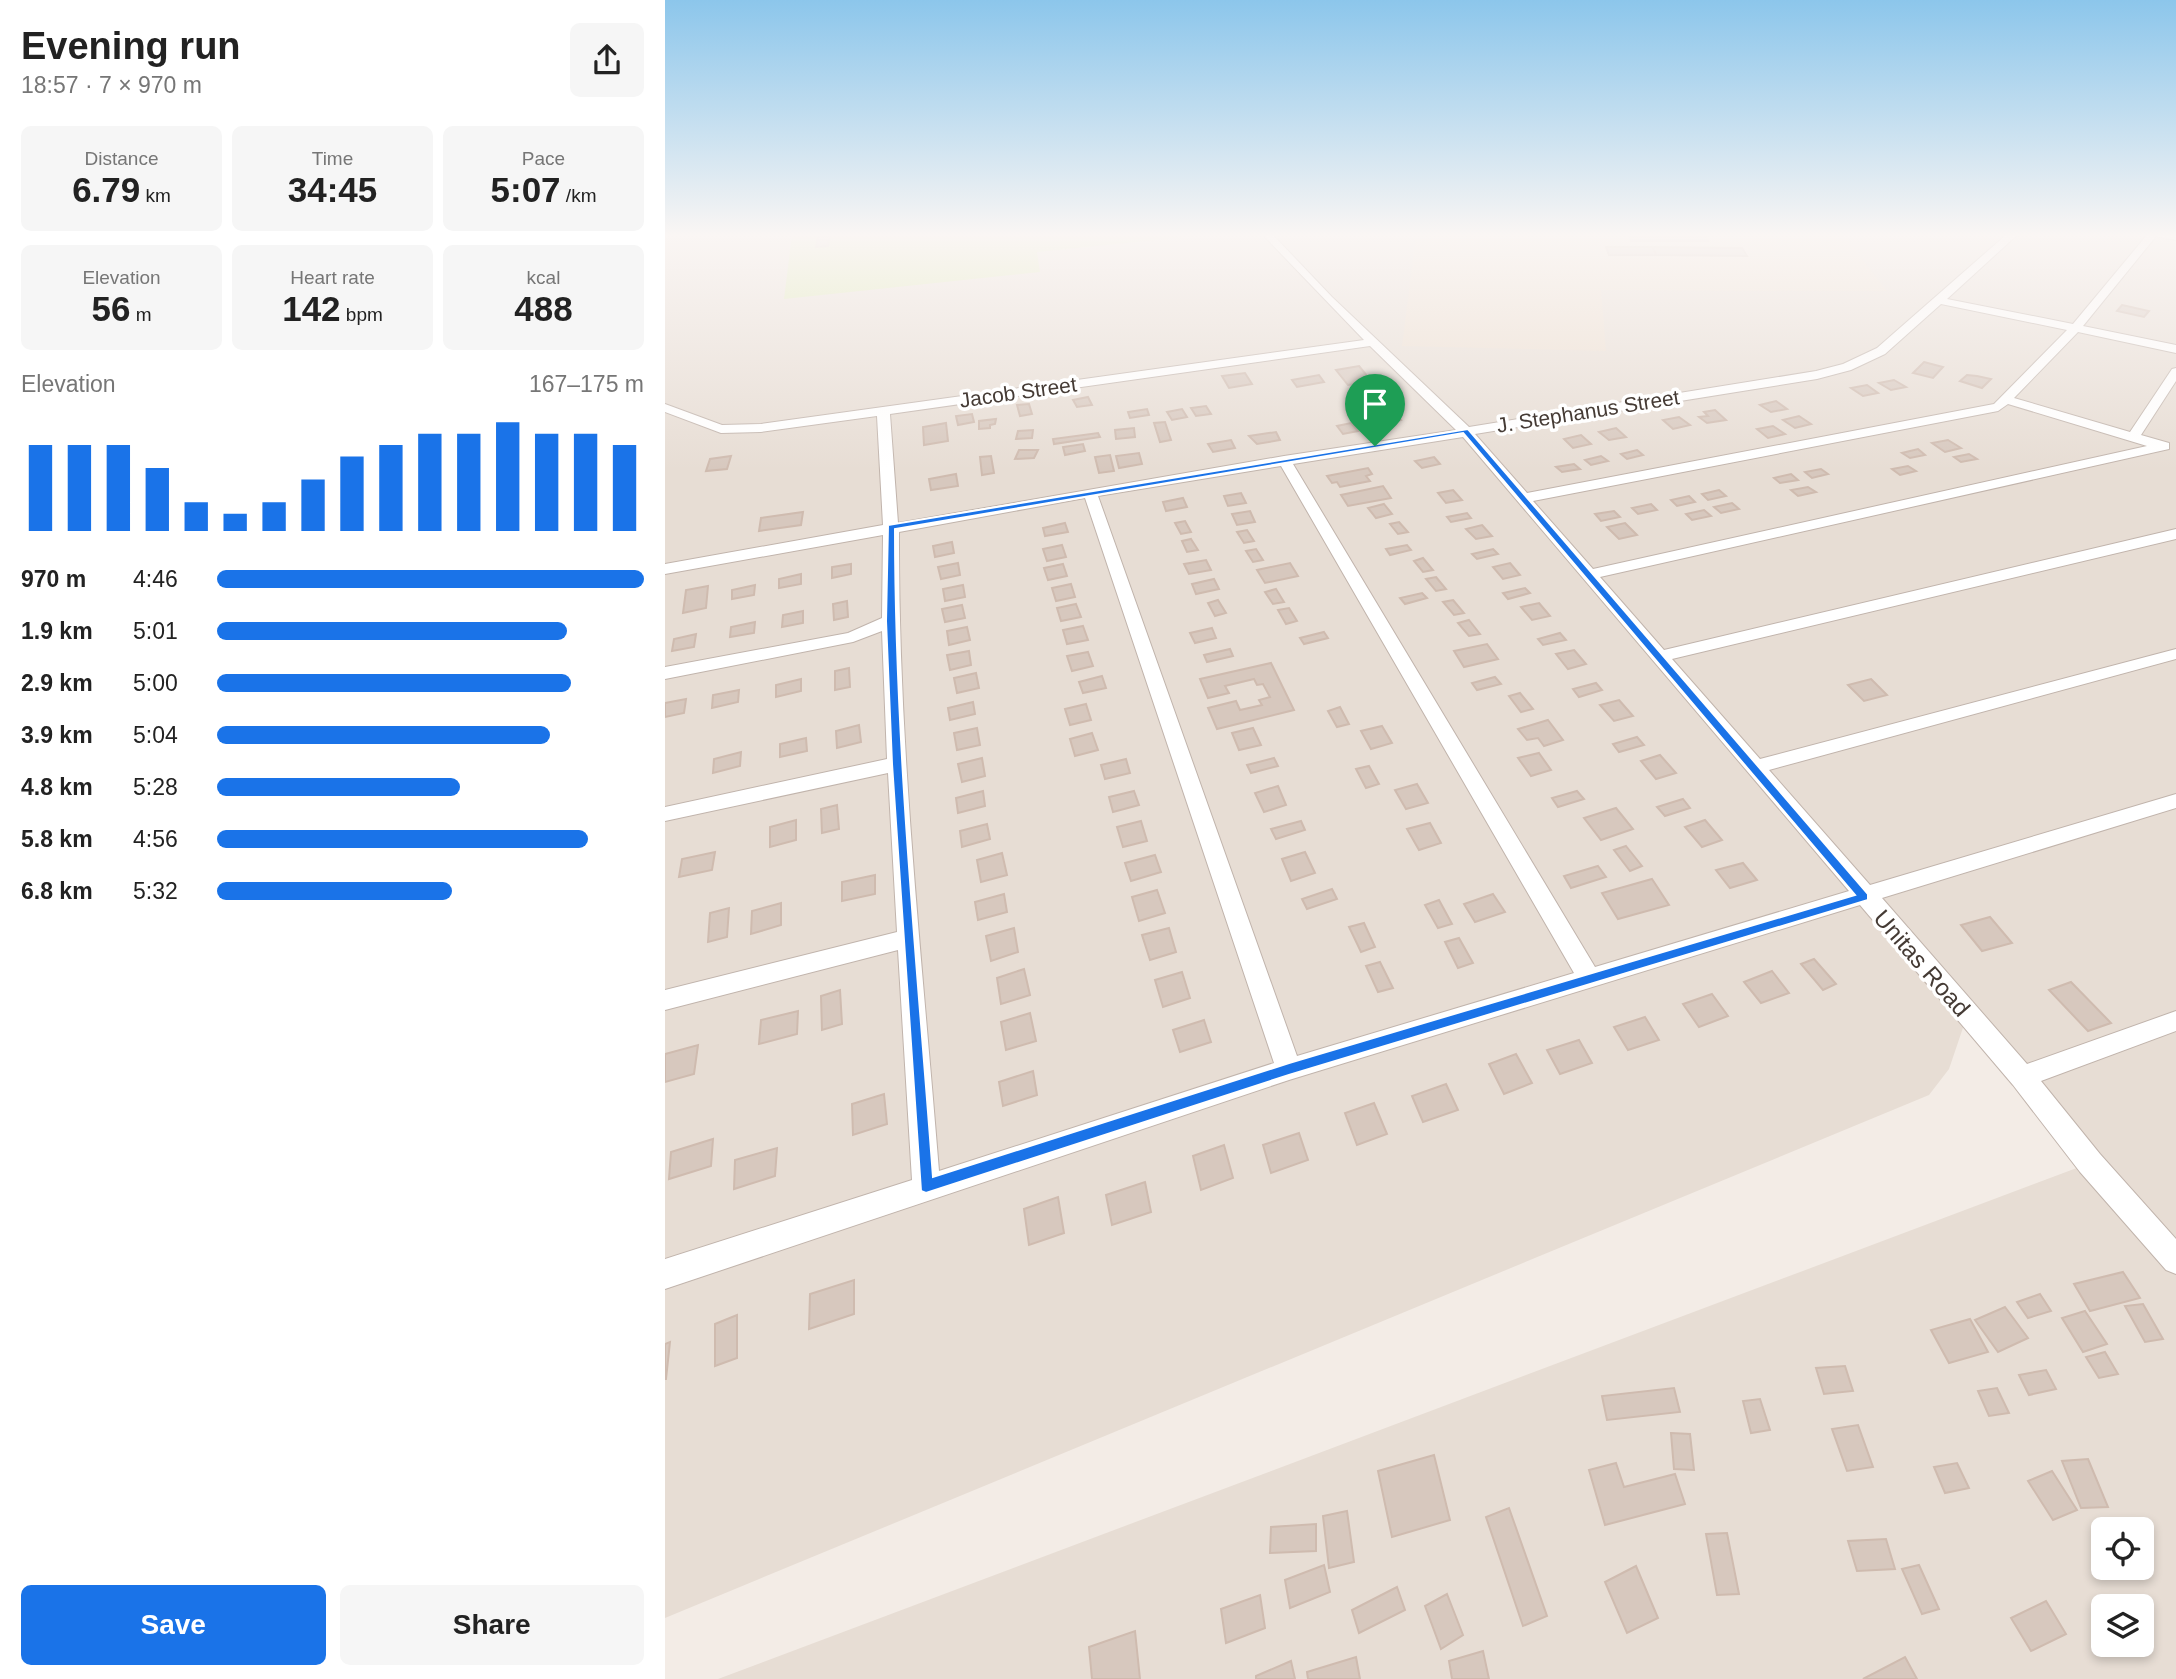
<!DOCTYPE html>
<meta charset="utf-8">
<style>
body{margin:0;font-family:Helvetica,sans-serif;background:#f6f6f6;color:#222;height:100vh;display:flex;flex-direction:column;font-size:26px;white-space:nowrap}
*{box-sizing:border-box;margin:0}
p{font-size:23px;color:#767676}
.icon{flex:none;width:38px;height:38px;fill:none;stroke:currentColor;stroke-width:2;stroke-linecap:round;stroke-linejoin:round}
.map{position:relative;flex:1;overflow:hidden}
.details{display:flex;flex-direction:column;background:#fff;width:665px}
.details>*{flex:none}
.tools{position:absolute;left:1426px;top:1517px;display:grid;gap:14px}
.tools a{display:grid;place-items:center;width:63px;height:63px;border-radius:10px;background:#fff;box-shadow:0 4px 10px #0003;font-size:35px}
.pin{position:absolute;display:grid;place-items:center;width:60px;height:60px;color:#fff;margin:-72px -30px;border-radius:50% 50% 50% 0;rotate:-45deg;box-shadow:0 0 7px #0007}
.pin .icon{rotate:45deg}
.round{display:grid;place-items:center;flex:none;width:74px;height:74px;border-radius:10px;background:#f6f6f6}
.headline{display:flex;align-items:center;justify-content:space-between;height:119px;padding:0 21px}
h1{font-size:38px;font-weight:600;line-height:52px}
.figures{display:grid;grid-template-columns:repeat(3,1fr);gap:10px;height:119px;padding:7px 21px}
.figures div{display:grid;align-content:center;border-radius:10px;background:#f6f6f6;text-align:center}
.figures b{font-size:35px;font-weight:600}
.figures small{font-size:19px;font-weight:400}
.figures p{font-size:19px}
.chart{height:196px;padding:14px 21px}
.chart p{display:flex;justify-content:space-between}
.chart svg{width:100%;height:126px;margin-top:7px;stroke:#1a73e8;stroke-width:6}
.primary-button{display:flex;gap:14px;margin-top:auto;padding:14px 21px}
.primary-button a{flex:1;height:80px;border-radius:10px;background:#1a73e8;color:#fff;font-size:28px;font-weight:600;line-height:80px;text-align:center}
.primary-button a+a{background:#f6f6f6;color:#222}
ul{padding:0 21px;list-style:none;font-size:23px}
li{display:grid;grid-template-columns:112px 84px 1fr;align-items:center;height:52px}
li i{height:18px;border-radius:9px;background:#1a73e8}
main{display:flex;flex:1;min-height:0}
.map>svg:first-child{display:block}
.residential{fill:#e7ddd4;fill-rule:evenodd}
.education{fill:#ecded0}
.green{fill:#dae7af}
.building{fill:#d7c8be;stroke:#cfbbaf;stroke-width:2}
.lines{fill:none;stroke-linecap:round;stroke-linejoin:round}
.minor-casing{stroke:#c1b4ac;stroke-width:2}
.minor{fill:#fff;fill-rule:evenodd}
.route{fill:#1a73e8;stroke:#fff;stroke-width:2;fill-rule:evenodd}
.labels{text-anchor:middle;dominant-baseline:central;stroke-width:7;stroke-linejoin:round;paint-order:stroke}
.far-street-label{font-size:21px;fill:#453b35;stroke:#fff}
.street-label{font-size:24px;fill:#453b35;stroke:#fff}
</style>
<main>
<section class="details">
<div class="headline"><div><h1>Evening run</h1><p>18:57 · 7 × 970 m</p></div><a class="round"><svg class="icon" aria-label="share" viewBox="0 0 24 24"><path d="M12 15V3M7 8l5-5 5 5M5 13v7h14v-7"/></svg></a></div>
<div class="figures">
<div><p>Distance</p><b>6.79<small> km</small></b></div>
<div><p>Time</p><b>34:45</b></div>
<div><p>Pace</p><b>5:07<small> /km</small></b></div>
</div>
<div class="figures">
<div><p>Elevation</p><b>56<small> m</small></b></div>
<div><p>Heart rate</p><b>142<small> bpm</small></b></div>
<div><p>kcal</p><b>488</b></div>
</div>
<div class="chart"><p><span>Elevation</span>167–175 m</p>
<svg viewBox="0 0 160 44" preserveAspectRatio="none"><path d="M5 44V14M15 44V14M25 44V14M35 44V22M45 44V34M55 44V38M65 44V34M75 44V26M85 44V18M95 44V14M105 44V10M115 44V10M125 44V6M135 44V10M145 44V10M155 44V14"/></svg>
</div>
<ul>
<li><b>970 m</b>4:46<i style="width:100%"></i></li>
<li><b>1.9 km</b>5:01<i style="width:82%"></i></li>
<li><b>2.9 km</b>5:00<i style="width:83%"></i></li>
<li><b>3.9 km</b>5:04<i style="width:78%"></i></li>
<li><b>4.8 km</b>5:28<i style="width:57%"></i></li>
<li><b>5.8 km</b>4:56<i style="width:87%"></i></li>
<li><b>6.8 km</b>5:32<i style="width:55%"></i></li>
</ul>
<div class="primary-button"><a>Save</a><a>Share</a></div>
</section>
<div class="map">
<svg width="1511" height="1679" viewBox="0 0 1511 1679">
<rect width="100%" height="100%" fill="#f3ece6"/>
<g class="residential">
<polygon points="0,235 1498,235 1511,237 1511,1241 1302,1016 1284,1069 1264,1095 0,1618"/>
<path d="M1425,1163L1511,1260V1679H53ZM1438,1530H1477V1568H1438ZM1438,1606H1477V1645H1438Z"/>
</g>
<polygon class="education" points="751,235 1178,235 1222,291 936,290 941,351 737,346"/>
<polygon class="green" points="127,235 540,235 372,252 375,272 119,299"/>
<g class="building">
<polygon points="153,235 165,235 163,246 151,247"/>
<polygon points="965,235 1040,235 1043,241 966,241"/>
<polygon points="941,247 988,247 991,255 944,255"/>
<polygon points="988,247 1077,248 1082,256 991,255"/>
<polygon points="1457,305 1484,311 1479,317 1452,311"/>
<polygon points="1259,362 1278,367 1268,378 1248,373"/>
<polygon points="694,366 707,382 683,385 671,370"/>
<polygon points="580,373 587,384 564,388 557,376"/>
<polygon points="654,375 659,382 632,387 627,380"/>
<polygon points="1302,375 1312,376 1326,379 1317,388 1295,381"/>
<polygon points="1229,380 1241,387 1226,390 1214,383"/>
<polygon points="1202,385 1213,393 1198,396 1186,388"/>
<polygon points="423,397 427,405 412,407 408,400"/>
<polygon points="1111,401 1122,409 1106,412 1095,405"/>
<polygon points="364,404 367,414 355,416 352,405"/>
<polygon points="541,406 546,414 531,416 526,408"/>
<polygon points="482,409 484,415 465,418 463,412"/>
<polygon points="517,409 522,417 507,420 502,412"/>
<polygon points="1050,410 1061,420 1042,423 1034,417 1043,416 1039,412"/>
<polygon points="731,413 736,420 717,423 713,416"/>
<polygon points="307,414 309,422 293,425 291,416"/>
<polygon points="1134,416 1146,424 1130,428 1118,420"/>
<polygon points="1014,417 1025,425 1008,429 998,420"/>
<polygon points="331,419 330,424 325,425 325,428 314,429 314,421"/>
<polygon points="500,422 506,440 495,442 489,423"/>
<polygon points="281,423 283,441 259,445 258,427"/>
<polygon points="686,423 693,431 678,434 672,426"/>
<polygon points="1108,426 1120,434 1103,438 1092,429"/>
<polygon points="469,428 470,437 451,439 450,430"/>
<polygon points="951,428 961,437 944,440 934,432"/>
<polygon points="368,430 367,438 351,439 353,431"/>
<polygon points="611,432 615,440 592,444 584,436"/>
<polygon points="433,433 435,437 389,444 388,439"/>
<polygon points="916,435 926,444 908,448 899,439"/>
<polygon points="566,440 570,448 548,452 543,444"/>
<polygon points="1283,440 1296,448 1280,452 1267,443"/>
<polygon points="418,444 420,451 400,455 398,447"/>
<polygon points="1253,449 1260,455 1245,458 1237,453"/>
<polygon points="354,450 373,450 369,458 350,459"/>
<polygon points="972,450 978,455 962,459 956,454"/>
<polygon points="474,453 477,464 454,468 451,456"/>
<polygon points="1304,454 1312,459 1296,462 1289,457"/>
<polygon points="445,455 449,471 434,473 430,457"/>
<polygon points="66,456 62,469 41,471 45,459"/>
<polygon points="326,456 329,473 317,475 315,457"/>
<polygon points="936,456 943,461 926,465 920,460"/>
<polygon points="769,457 775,464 757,468 750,461"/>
<polygon points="909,464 915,469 897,472 891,467"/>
<polygon points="1243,466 1251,471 1235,475 1227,469"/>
<polygon points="703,468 707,474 701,476 705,481 675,487 672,482 667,483 662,476"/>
<polygon points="1156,469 1163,474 1147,478 1140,472"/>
<polygon points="291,474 293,486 266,490 264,479"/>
<polygon points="1126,474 1133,480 1115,483 1109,478"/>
<polygon points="718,486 726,498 683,506 676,495"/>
<polygon points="1143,487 1151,492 1133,496 1126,490"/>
<polygon points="788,490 797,500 781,503 773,493"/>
<polygon points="1054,490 1061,496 1043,500 1037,494"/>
<polygon points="576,493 581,503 563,506 559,496"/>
<polygon points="1024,496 1030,502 1012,506 1006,500"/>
<polygon points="518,498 522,507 501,511 498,502"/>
<polygon points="1067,503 1074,509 1056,513 1049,507"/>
<polygon points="719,504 727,514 711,518 703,508"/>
<polygon points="986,504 992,510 973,514 967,508"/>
<polygon points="1039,510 1046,516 1027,520 1021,514"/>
<polygon points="585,511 590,522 572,525 567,514"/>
<polygon points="949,511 955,517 936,521 930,514"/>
<polygon points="138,512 136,525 94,531 96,518"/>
<polygon points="802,513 806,518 786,522 782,517"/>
<polygon points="520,521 526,532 516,534 510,523"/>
<polygon points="734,522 743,532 733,534 725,524"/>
<polygon points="400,523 403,532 380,536 378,528"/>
<polygon points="960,523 972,535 954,539 942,527"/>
<polygon points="817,525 827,536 811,539 801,529"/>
<polygon points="582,530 589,541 579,543 572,532"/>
<polygon points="526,539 533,550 522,552 517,541"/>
<polygon points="287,542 289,553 270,557 268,546"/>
<polygon points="397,545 401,557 382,561 378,549"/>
<polygon points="742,545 746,550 725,555 721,549"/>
<polygon points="591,549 598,560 588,562 581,551"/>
<polygon points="828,549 833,554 812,559 807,554"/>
<polygon points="758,558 768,570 758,572 749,561"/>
<polygon points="541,560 546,570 524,574 519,564"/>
<polygon points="293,563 295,575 276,579 273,567"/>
<polygon points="625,563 633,576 600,583 592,570"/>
<polygon points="845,563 855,575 838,579 828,567"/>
<polygon points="186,564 186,574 167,578 167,567"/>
<polygon points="398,564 402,576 383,580 379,568"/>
<polygon points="136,574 136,584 114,588 114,579"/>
<polygon points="771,577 781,589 771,591 761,579"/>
<polygon points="549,579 554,589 531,594 527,584"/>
<polygon points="406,584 410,597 391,601 387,588"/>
<polygon points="90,585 89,595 67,599 67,590"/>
<polygon points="298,585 300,597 280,601 278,589"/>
<polygon points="43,586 41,608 18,613 21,590"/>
<polygon points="860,588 865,593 843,599 838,593"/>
<polygon points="611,589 619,602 608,604 600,592"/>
<polygon points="757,593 762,598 740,604 735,598"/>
<polygon points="553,600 561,613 550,616 543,603"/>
<polygon points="788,600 799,613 789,615 778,602"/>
<polygon points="182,601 183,617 169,620 168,604"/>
<polygon points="874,603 885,616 867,620 856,607"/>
<polygon points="411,604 416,617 396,621 392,608"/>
<polygon points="297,605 300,618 280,622 277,609"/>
<polygon points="624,608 632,621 621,624 613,610"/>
<polygon points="138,611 138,623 117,627 118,615"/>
<polygon points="804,620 815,634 804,636 793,623"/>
<polygon points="90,622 89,633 65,637 66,627"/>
<polygon points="418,626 423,640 402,644 398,630"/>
<polygon points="302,627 305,640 284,645 282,631"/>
<polygon points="547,628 551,638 530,643 525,633"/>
<polygon points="659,632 663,638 639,644 635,638"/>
<polygon points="895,633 901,640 878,645 873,639"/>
<polygon points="31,634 29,647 7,651 9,639"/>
<polygon points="822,644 833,659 799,667 789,651"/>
<polygon points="565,649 568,656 542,662 539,655"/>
<polygon points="909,650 921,664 903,669 891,654"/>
<polygon points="304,651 306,665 285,670 282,655"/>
<polygon points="423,652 428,666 407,671 402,656"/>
<polygon points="606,663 629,710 552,729 543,708 571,701 575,710 597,705 594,700 605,697 598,684 592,685 589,679 560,686 564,693 543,698 535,679"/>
<polygon points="184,668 185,687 170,690 170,671"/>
<polygon points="311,673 314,688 292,693 289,678"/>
<polygon points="437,676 441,688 418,693 414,682"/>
<polygon points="830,677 836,684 812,690 807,683"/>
<polygon points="136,679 136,691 111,697 111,685"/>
<polygon points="1206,679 1222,695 1199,701 1183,685"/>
<polygon points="931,683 937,690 914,697 908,689"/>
<polygon points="74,690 73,702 47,708 48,695"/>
<polygon points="855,693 868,709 856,712 844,696"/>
<polygon points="21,699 19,713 0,717 0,703"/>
<polygon points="954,700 968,716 949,721 935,705"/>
<polygon points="308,702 310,714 285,720 283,708"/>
<polygon points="421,704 426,720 405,725 400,709"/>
<polygon points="675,707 684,724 672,727 663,711"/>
<polygon points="883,720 898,740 879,746 873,738 862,740 853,729"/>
<polygon points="194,725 196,742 172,748 171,731"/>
<polygon points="717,726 727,743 706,749 696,731"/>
<polygon points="312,728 315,745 292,750 289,733"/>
<polygon points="588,728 596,745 574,750 567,733"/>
<polygon points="427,733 433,750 410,756 405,739"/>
<polygon points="972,737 979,745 954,752 948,744"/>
<polygon points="141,738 142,751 115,757 115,744"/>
<polygon points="76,752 75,766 48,773 49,759"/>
<polygon points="874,753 886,770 866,776 853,758"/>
<polygon points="995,755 1011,773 991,779 976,761"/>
<polygon points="317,758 320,776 297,782 293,764"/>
<polygon points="609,758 613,766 586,773 582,765"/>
<polygon points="461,759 465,773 440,779 436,765"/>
<polygon points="704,766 714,784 701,788 691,769"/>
<polygon points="752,784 763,803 741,809 730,790"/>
<polygon points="613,786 621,805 599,812 590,793"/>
<polygon points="318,791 320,806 293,813 291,798"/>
<polygon points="469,791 474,805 448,812 444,797"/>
<polygon points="912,791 919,799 893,807 887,798"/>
<polygon points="1018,799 1025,808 1000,816 992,807"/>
<polygon points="172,805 174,829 157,833 156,809"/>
<polygon points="951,808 968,829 936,840 919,818"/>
<polygon points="131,820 131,840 105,847 105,827"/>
<polygon points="1040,820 1057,840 1037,847 1020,827"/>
<polygon points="476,821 482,841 458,847 452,827"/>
<polygon points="636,821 640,830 611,839 606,829"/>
<polygon points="765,823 776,843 754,850 742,829"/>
<polygon points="322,824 325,839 297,847 295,831"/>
<polygon points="961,846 977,866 965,871 949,850"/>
<polygon points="50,852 47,870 14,877 17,859"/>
<polygon points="640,852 650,873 626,881 617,859"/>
<polygon points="337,853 342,875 316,882 312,860"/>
<polygon points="490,855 496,872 466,881 460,863"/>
<polygon points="1078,863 1092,880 1065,888 1051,870"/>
<polygon points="933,866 941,877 906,888 899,876"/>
<polygon points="210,875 210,894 177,901 177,882"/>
<polygon points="987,879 1004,905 953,919 937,893"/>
<polygon points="667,889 672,899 642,909 637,899"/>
<polygon points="492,890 500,913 474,921 467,897"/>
<polygon points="339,894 342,912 313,920 310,902"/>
<polygon points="828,894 840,912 810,922 799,904"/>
<polygon points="774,900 787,924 773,928 760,905"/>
<polygon points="116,903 116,925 86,934 87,911"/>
<polygon points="64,908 62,937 43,942 45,913"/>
<polygon points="1325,917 1347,943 1317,951 1296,925"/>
<polygon points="699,923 710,947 696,952 684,927"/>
<polygon points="349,928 353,952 326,961 321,936"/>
<polygon points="504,928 511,952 485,960 477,935"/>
<polygon points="794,938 808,963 793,968 780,942"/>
<polygon points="1149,959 1171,984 1158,990 1136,964"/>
<polygon points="715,962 728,988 713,992 701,966"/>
<polygon points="359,969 365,995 336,1004 332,978"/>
<polygon points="1107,971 1124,993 1096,1003 1079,982"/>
<polygon points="517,972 525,998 498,1007 490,980"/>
<polygon points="1406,982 1446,1023 1423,1031 1384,990"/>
<polygon points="175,990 177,1024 157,1030 156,996"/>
<polygon points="1047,994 1063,1016 1034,1027 1018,1004"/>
<polygon points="133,1011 132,1034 94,1044 96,1020"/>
<polygon points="365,1013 371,1041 341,1050 336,1022"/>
<polygon points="980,1017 994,1040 963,1050 949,1027"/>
<polygon points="539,1020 546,1042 515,1052 508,1030"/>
<polygon points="914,1040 927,1063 895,1074 882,1050"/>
<polygon points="33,1045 29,1074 0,1082 0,1054"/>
<polygon points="851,1054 867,1083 839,1094 824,1064"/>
<polygon points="368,1071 372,1095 338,1106 334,1082"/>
<polygon points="781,1084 793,1110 758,1122 747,1096"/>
<polygon points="219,1094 222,1124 188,1135 187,1104"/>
<polygon points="709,1103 722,1134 692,1145 680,1113"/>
<polygon points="634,1133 643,1160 606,1173 598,1145"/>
<polygon points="48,1139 46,1166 4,1179 6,1152"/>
<polygon points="559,1145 568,1178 536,1190 528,1156"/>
<polygon points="112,1148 110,1176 69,1189 70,1160"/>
<polygon points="480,1182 486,1212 447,1225 441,1195"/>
<polygon points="393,1197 399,1233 364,1245 359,1209"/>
<polygon points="1458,1272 1475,1298 1425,1311 1409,1284"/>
<polygon points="189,1280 189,1314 144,1329 145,1294"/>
<polygon points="1375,1294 1386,1311 1363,1318 1352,1302"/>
<polygon points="1478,1304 1498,1339 1480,1342 1460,1306"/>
<polygon points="1340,1307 1363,1338 1333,1352 1310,1320"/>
<polygon points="1420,1311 1442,1344 1418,1352 1397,1318"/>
<polygon points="72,1315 72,1358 50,1366 50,1324"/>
<polygon points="1305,1319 1323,1352 1284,1363 1266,1330"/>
<polygon points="5,1342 1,1379 0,1379 0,1344"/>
<polygon points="1440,1352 1453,1374 1434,1378 1421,1357"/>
<polygon points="1180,1366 1188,1391 1159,1394 1151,1368"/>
<polygon points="1381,1370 1391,1389 1364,1395 1354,1375"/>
<polygon points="1009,1388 1015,1412 942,1420 937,1396"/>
<polygon points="1332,1388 1344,1413 1324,1416 1313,1391"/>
<polygon points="1095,1399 1105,1430 1086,1433 1078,1401"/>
<polygon points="1193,1425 1208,1467 1182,1471 1167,1429"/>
<polygon points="1006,1433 1025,1434 1029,1470 1009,1469"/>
<polygon points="769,1455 785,1520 727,1537 713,1471"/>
<polygon points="1423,1459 1443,1507 1416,1508 1397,1461"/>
<polygon points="951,1463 959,1487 1010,1474 1020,1504 940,1525 924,1470"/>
<polygon points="1292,1463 1304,1488 1280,1493 1269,1467"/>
<polygon points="1387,1471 1412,1510 1388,1520 1363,1481"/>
<polygon points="844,1508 882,1616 858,1626 821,1517"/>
<polygon points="682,1511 689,1562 664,1568 658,1516"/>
<polygon points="651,1524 651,1551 605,1553 606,1527"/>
<polygon points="1062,1533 1074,1594 1052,1595 1041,1534"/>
<polygon points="1221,1539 1230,1569 1192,1571 1183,1541"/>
<polygon points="659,1565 665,1592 625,1608 620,1580"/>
<polygon points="1254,1565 1274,1609 1257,1614 1237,1569"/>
<polygon points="971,1566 993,1618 962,1633 940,1582"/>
<polygon points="732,1587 740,1610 694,1633 687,1610"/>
<polygon points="782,1594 798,1635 776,1649 760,1606"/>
<polygon points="595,1595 600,1628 561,1643 556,1609"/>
<polygon points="1381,1601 1401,1634 1366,1651 1346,1618"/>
<polygon points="470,1631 475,1679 427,1679 424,1647"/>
<polygon points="818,1651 824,1679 787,1679 784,1661"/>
<polygon points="691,1657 695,1679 643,1679 642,1672"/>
<polygon points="1240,1657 1252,1679 1198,1679"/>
<polygon points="626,1661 630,1679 591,1679 591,1676"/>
</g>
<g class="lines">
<g class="minor-casing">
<g id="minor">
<path d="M598,235H608L667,297L804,427L1151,371L1178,364L1212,348L1341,235H1352L1282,299L1408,324L1482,235H1492L1418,326L1511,345V353L1413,332L1349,398L1465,432L1507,369L1511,368V381L1476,435L1504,443V449L935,577L999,650L1511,529V539L1007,659L1095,759L1511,649V659L1104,770L1205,885L1511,794V808L1217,898L1362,1064L1511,1011V1031L1376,1081L1435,1154L1511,1239V1274L1501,1270L1415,1172L1348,1085L1195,905L624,1080L0,1289V1259L247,1180L233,950L0,1010V990L232,932L223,773L0,821V807L222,759L217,631L188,642L0,679V667L183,633L217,618L218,535L0,574V564L218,525L212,416L96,432L56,433L0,412V404L57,425L96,424L699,340ZM1276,304L1402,330L1329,404L862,493L810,434L1152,379L1186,370L1220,354ZM705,346L791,430L619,456L233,523L225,414ZM1343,404L1482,446L928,569L868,501L1333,411ZM798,437L1184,891L930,967L628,464ZM616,466L909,973L632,1056L433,496ZM420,498L609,1063L274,1171C257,958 233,745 234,532Z"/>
<polygon points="1492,235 1511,235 1511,240 1494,237"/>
</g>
</g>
<use href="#minor" class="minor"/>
</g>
<linearGradient id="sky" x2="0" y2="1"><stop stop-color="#8cc6eb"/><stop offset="0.5" stop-color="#faf6f4"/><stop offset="1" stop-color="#faf6f4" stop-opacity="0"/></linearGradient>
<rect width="1511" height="470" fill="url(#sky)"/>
<path class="route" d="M803,429L1203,894V900L624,1075L261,1193L256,1191L227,764L221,621L223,525ZM798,433L1190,895L624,1063L268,1177C252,961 230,745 230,529Z"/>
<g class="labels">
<g class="far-street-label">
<text transform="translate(353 392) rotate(-8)">Jacob Street</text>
<text transform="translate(923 411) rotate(-9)">J. Stephanus Street</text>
</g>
<g class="street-label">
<text transform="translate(1257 963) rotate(49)">Unitas Road</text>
</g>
</g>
</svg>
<div class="tools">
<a><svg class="icon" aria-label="locate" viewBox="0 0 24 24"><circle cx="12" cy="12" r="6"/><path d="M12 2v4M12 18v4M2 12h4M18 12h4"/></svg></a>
<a><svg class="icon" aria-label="layers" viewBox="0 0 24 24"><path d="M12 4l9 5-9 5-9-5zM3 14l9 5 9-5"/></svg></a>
</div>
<div class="pin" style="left:710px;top:446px;background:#1e9e55"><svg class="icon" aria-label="arrive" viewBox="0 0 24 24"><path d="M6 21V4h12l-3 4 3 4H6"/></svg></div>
</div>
</main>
